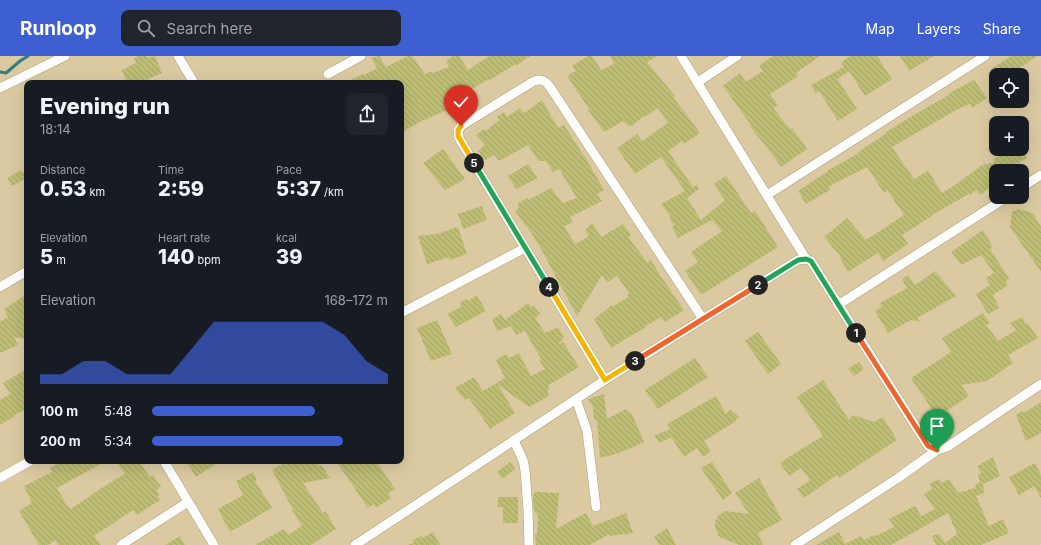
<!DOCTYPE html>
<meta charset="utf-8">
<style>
body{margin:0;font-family:Inter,sans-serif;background:#20242c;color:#f1f3f6;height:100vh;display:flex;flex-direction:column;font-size:15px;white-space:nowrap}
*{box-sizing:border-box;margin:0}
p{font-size:13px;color:#9ea1a6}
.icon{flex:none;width:22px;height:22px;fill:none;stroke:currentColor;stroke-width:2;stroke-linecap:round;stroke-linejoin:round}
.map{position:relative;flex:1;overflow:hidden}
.side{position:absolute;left:24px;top:24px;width:380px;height:384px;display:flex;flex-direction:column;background:#171b24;border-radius:8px;box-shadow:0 4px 16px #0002}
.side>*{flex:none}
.controls{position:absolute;left:989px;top:12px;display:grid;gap:8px}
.controls a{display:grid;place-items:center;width:40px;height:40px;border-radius:8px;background:#171b24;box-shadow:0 4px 16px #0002;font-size:20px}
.pin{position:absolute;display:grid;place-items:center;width:34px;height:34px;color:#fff;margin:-41px -17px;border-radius:50% 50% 50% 0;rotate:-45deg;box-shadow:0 0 4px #0007}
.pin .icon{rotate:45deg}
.km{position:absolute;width:20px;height:20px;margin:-10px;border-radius:50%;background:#222;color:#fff;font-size:11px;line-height:20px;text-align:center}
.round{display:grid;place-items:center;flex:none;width:42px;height:42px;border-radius:8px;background:#20242c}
.head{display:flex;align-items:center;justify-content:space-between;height:68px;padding:0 16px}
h1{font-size:22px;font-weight:800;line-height:30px}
.metrics{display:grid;grid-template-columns:repeat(3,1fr);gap:6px;height:68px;padding:4px 16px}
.metrics div{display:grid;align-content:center}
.metrics b{font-size:20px;font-weight:800}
.metrics small{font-size:11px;font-weight:400}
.metrics p{font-size:11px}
.chart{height:112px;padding:8px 16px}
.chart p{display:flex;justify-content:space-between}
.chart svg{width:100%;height:72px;margin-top:4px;fill:#3e5fd1;opacity:.7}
ul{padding:0 16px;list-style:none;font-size:13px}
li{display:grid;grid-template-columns:64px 48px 1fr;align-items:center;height:30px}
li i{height:10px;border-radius:5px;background:#3e5fd1}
header{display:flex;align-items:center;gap:24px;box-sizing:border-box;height:56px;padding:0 20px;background:#3e5fd1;color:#fff}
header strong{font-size:19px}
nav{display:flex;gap:22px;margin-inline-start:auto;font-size:14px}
.search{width:280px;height:36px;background:#20242c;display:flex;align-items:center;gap:10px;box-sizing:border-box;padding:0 14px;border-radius:8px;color:#9ea1a6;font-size:15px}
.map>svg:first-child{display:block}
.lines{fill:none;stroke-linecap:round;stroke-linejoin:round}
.stream{stroke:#347a7f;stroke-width:3}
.building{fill:url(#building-back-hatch)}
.minor-casing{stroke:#ac9c74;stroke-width:10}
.minor{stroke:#fff;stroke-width:9}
.split-1-casing{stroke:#fff;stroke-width:8}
.split-2-casing{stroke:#fff;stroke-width:8}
.split-3-casing{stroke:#fff;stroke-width:8}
.split-4-casing{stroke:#fff;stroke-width:8}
.split-5-casing{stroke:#fff;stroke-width:8}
.split-6-casing{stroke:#fff;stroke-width:8}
.split-1{stroke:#f0652b;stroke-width:5}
.split-2{stroke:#22a559;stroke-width:5}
.split-3{stroke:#f0652b;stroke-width:5}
.split-4{stroke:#f5b400;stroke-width:5}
.split-5{stroke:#22a559;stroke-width:5}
.split-6{stroke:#f5b400;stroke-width:5}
</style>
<header>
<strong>Runloop</strong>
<div class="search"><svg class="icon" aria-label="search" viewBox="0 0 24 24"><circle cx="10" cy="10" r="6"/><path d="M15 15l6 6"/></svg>Search here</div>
<nav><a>Map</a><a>Layers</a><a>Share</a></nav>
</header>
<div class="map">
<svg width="1041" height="489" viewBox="0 0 1041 489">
<defs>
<pattern id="building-back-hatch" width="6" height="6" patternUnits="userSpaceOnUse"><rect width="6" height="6" fill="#bebd74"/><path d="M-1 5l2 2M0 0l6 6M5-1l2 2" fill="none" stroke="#a3a263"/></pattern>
</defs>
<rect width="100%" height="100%" fill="#dbcaa1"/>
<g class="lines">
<polyline class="stream" points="0,16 6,17 20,5 28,0"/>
</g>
<g class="building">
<polygon points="139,0 146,0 147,2 155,0 162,17 139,27 127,27 122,14 136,7 134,2"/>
<polygon points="379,0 386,11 408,0 412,0 425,18 431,15 432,17 449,11 446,5 453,0 459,0 468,14 489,0 530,0 516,10 516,8 488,25 487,24 470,34 474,39 459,49 459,48 425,64 425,63 401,77 401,27 344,27 363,18 364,19 377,12 371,2"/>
<polygon points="588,0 592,0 601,14 614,8 610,0 657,0 647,6 675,40 673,41 700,77 684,88 682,85 668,95 693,131 697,129 699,133 687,142 701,164 725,144 714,128 726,120 751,157 755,155 778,191 701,239 685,215 698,206 691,196 722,175 712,164 678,182 672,171 674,169 669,162 671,161 661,148 685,135 661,101 635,118 617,92 637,78 642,85 668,67 658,52 645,61 644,60 630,71 623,65 604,76 588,54 589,53 567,20 576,15 572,10"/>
<polygon points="773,0 820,0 796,17 798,20 770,38 778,49 773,52 790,73 792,72 807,93 781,111 775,102 750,70 751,69 723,30 740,17 746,26 763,15 759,10"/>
<polygon points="850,0 877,0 892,23 865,40 849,15 837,23 857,53 838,65 819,35 816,37 811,29 844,11 841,6"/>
<polygon points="900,0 934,0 909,15"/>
<polygon points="1011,0 1037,0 1015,15 1017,19 995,19 991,13"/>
<polygon points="974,24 987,42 972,52 970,48 958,53 892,91 914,123 928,115 942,137 955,129 982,109 995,106 993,103 1010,93 1022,93 1027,102 1004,115 996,115 996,127 980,139 976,134 970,139 969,138 932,159 932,160 902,179 908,188 883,205 878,197 848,216 840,202 841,201 824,181 847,162 866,184 904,159 887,134 884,137 867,111 828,131 830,134 806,148 798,135 827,116 827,115 859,97 858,96 887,77 886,76 917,57 949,39 948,38"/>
<polygon points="542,44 558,72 564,69 586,103 604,134 597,138 602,145 570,161 573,166 564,170 575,188 589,180 585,174 592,167 601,181 623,168 631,179 628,181 648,207 650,203 660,219 684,254 665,266 661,261 644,271 645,272 625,283 611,292 594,263 612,249 613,250 629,241 627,239 629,237 617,220 607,226 602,219 577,260 541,193 532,178 515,155 519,152 517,148 527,142 528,144 551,132 563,147 577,142 559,113 553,116 546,105 539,105 528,89 499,105 494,99 485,104 478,95 485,89 476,79 484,73 486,75 499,64 497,61 504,56 507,61 520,52 524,57"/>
<polygon points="443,93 465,123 445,134 423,107"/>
<polygon points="528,108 538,122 516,133 508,120"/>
<polygon points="21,114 27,122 12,130 7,122"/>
<polygon points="482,150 487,164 463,173 458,158"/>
<polygon points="1018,153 1033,157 1041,171 1041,216 1010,171 1012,156"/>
<polygon points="458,171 467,198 450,204 449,201 427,208 418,180 437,178"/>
<polygon points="983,174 993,191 990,193 1009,223 1005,226 1008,229 993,239 999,252 988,258 976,238 990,229 986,222 994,217 981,199 961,209 951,196"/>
<polygon points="935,215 956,240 917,262 920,266 911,264 888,277 875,255 882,251 880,247 907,232 902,223 908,219 915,229"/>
<polygon points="27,238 27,283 14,281 18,289 0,297 0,266 8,261 4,253"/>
<polygon points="477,239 486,255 456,271 447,258 461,251 460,247 466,243 468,245"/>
<polygon points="528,247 531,251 534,250 540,258 535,262 545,277 558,271 564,281 558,289 563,286 579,311 549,329 548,336 549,340 529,351 498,329 515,357 490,373 469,342 465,344 455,332 474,321 483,335 505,322 496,304 506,298 509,302 519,297 531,320 545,313 539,304 541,303 525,275 516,279 511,270 497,275 492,263 501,258 505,264"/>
<polygon points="983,257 990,267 986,269 998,285 1016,274 1010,267 1022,261 1026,268 1028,267 1038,282 1008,299 1013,307 987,325 961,329 969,340 937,361 911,322 951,296 942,282"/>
<polygon points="437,264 452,298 431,305 417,272"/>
<polygon points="758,276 781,308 768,318 745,285"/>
<polygon points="695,302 708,321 658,353 645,334"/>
<polygon points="859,306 864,313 854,320 848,313"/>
<polygon points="27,313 27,323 23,325 27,332 27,353 14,359 15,360 0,369 0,344 10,338 3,327"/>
<polygon points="823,324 849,364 853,359 874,366 883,361 897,384 839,422 837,419 804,442 797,433 810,424 801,412 789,420 780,407 803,392 823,380 797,341"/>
<polygon points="604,338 607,363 626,353 632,358 644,386 619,397 600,402 597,364 594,364 593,351 588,343"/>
<polygon points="716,340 726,358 730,353 739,361 733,367 704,385 711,395 703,401 697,392 684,401 671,381 660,387 654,380 670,373 667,368"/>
<polygon points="1041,346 1041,377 1026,385 1016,359 1022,355 1024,357"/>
<polygon points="993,401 1000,420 983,428 984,437 976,440 989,470 1003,463 1009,477 981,489 936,489 932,480 939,478 945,487 957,478 948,457 891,489 816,489 839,476 845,488 861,480 864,484 874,479 875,480 894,471 889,463 915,450 921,460 935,453 924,438 932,433 929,428 939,423 942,427 949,423 958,437 975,432 976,428 980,427 978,419 981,417 977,410"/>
<polygon points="62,405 106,405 57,432 66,448 71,453 109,427 125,418 116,405 139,405 150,421 153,419 161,431 156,434 160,439 157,440 160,444 137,459 133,454 94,480 101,489 58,489 55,484 48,489 39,489 19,455 32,447 24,430 52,416 50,412"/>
<polygon points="186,405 220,405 196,421"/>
<polygon points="287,405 318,405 319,410 321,409 330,422 303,427 323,457 325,455 336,473 311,489 255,489 284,473 288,479 302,470 292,454 293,454 272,414"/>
<polygon points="336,405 376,405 395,433 388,437 391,442 376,452 374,448 368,452"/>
<polygon points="510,406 515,413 502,423 497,416"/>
<polygon points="712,406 732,437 723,444 701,412"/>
<polygon points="1035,407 1041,419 1041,442 1034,430 1019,439 1009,421"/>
<polygon points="253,416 257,424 255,425 272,452 230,476 218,453 243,439 236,425"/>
<polygon points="759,422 782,464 758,477 763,489 739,489 722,482 718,479 715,471 715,466 717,462 720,458 726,455 749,458 735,437"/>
<polygon points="535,436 559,437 556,473 586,457 593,470 626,457 633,477 610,480 609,478 590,489 536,489 535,478 537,478 538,460 534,455 533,440"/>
<polygon points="498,441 518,441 518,467 503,467 503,451 498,451"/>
<polygon points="667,472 676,489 659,489 654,481"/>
<polygon points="433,476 440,489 408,489 414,486 413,484 421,480 422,482"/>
<polygon points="180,480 185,489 165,489"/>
</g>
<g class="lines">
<g class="minor-casing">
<g id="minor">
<polyline points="178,0 194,27"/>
<polyline points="681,0 806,203"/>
<polyline points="328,18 361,0"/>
<polyline points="698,26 737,0"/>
<polyline points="0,32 65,0"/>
<polyline points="1022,131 1041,119"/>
<polyline points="767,139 985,0"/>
<polyline points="0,231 27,215"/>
<polyline points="838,249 1007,141"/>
<polyline points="401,257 525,192"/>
<path d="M605,324L460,84C458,78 458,75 461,70L534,25C541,23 545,24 550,31L703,263"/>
<polyline points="576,343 587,375 596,451"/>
<polyline points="514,385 523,404 525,414 528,454 529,489"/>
<polyline points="164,405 214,489"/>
<polyline points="0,422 30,405"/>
<polyline points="121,489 188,446"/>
<polyline points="355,489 478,408 605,324 798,204 806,203 811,205 928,390 937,394"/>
<polyline points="795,489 898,422 937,394 947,391 1041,328"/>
</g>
</g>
<use href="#minor" class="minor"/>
</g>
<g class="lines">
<g class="split-1-casing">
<polyline id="split-1" points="856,277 928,390 937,394"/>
</g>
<g class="split-2-casing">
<polyline id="split-2" points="758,229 798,204 806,203 811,205 856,277"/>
</g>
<g class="split-3-casing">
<polyline id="split-3" points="635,305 758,229"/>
</g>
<g class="split-4-casing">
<polyline id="split-4" points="549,231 605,324 635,305"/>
</g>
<g class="split-5-casing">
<polyline id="split-5" points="474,107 549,231"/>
</g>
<g class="split-6-casing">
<polyline id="split-6" points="461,70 458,74 458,80 474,107"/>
</g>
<use href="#split-1" class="split-1"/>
<use href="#split-2" class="split-2"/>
<use href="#split-3" class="split-3"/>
<use href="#split-4" class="split-4"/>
<use href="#split-5" class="split-5"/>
<use href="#split-6" class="split-6"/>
</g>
</svg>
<div class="controls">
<a><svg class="icon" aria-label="locate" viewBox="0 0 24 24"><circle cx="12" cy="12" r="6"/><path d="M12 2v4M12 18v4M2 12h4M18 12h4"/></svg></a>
<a>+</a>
<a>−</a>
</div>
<div class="pin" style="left:937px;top:394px;background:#1e9e55"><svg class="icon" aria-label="arrive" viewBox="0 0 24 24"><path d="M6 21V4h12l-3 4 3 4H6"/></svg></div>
<div class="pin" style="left:461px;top:70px;background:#d93025"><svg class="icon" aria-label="check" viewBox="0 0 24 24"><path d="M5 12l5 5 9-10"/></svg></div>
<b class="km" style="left:856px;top:277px">1</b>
<b class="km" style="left:758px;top:229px">2</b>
<b class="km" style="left:635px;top:305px">3</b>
<b class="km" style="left:549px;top:231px">4</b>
<b class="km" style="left:474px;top:107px">5</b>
<section class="side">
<div class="head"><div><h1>Evening run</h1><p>18:14</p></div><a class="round"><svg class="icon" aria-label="share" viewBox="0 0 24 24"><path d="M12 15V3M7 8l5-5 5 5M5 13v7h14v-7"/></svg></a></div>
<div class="metrics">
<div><p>Distance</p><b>0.53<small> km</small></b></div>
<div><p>Time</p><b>2:59</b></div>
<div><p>Pace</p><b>5:37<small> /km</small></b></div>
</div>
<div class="metrics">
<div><p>Elevation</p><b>5<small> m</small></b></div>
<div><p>Heart rate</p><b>140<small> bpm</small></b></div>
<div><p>kcal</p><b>39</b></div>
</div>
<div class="chart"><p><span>Elevation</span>168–172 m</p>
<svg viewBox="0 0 160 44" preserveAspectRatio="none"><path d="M0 44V38L10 38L20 30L30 30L40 38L50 38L60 38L70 22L80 6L90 6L100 6L110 6L120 6L130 6L140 14L150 30L160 38V44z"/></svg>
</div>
<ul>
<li><b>100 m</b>5:48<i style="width:69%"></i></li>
<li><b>200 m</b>5:34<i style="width:81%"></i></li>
</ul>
</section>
</div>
